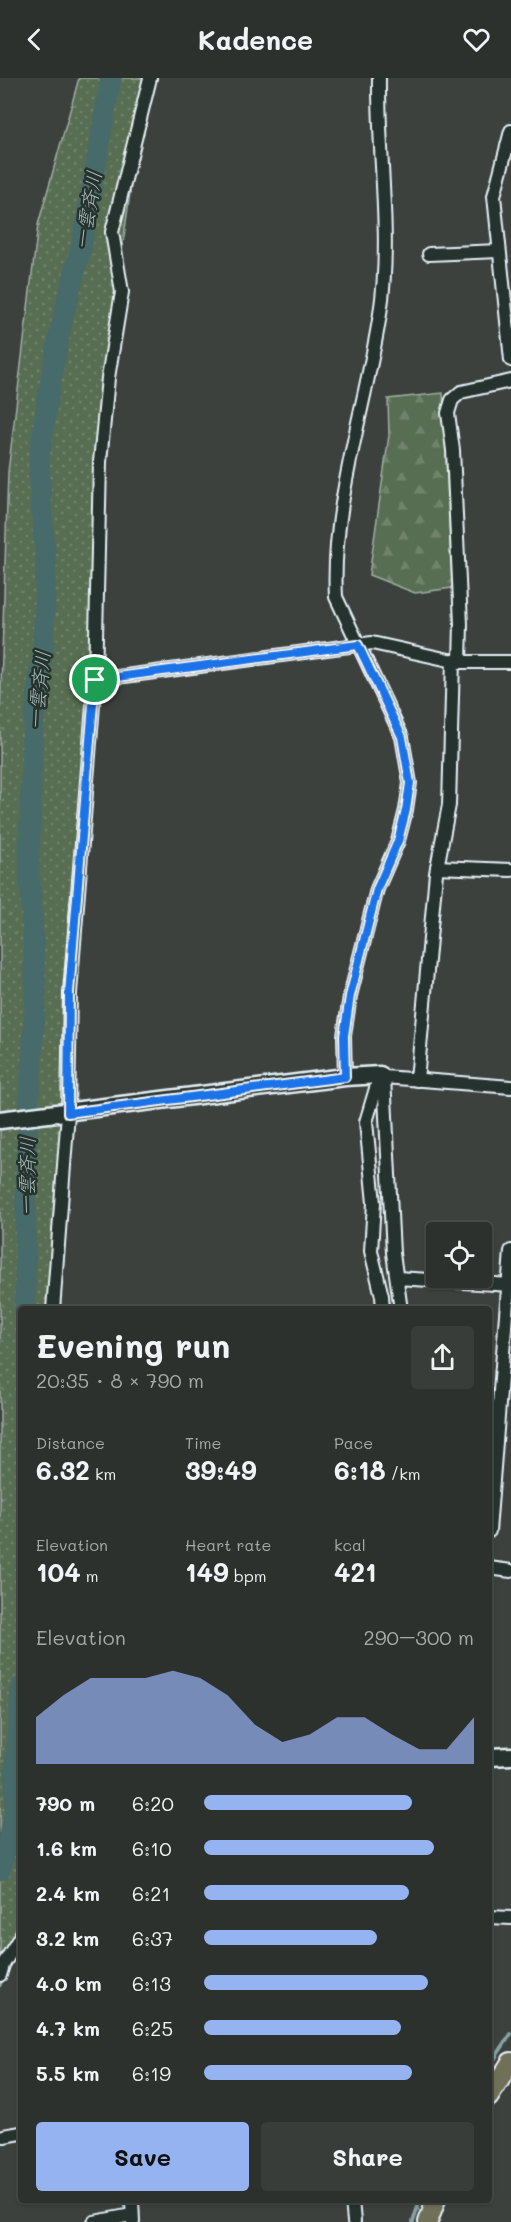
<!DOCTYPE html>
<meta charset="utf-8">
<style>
body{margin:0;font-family:Mali,"Klee One",sans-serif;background:#393d3a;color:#f1f3f6;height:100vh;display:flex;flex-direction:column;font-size:22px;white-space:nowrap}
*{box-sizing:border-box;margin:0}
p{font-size:20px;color:#a7a9aa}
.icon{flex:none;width:33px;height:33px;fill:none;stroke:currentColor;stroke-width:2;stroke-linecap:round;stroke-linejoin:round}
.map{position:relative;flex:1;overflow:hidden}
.details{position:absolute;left:18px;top:1228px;width:474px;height:897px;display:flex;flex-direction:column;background:#2d312e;border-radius:6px;box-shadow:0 2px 4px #0004,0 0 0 2px #484c4a}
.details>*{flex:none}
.fabs{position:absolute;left:426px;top:1144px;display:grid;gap:12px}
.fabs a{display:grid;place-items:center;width:66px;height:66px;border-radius:6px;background:#2d312e;box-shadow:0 2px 4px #0004,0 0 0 2px #484c4a;font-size:30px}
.pin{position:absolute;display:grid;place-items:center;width:51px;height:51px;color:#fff;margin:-26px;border:3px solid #fff;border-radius:50%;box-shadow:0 2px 6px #0007}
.round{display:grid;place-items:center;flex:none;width:63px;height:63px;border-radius:6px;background:#393d3a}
.overview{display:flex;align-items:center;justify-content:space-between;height:102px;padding:0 18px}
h1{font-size:33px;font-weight:800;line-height:45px}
.metrics{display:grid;grid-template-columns:repeat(3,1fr);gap:9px;height:102px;padding:6px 18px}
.metrics div{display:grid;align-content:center}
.metrics b{font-size:26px;font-weight:800}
.metrics small{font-size:16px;font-weight:400}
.metrics p{font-size:16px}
.chart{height:168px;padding:12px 18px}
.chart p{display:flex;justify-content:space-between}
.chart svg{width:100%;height:108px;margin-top:6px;fill:#95b2f1;opacity:.7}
.button{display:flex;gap:12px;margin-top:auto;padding:12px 18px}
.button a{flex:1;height:69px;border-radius:6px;background:#95b2f1;color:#111;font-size:24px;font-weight:800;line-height:69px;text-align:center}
.button a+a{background:#393d3a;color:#f1f3f6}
ul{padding:0 18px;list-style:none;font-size:20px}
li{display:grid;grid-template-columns:96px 72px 1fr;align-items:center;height:45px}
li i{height:15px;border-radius:8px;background:#95b2f1}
header{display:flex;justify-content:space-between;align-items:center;height:78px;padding:0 18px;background:#2d312e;font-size:27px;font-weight:800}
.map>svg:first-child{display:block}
.grass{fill:url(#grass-dots);stroke:#a0b0a5;stroke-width:1.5}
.forest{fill:url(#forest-firs);stroke:#a0b0a5;stroke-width:1.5}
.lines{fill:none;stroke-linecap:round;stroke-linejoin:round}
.stream{stroke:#87a1a3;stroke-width:4}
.river{stroke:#476b6a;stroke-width:21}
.street-casing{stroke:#e8f1f8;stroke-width:16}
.secondary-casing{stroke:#e8f1f8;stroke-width:21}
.primary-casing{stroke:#e8f1f8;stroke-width:22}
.street{stroke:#26332d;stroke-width:12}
.secondary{stroke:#26332d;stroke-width:16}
.primary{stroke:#706f59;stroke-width:18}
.route-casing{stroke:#fff;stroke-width:12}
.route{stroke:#1a73e8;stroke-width:8}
.labels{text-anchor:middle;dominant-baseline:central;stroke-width:5;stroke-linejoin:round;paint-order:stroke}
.water-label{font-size:20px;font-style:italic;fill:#a8bbbf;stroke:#26332d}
</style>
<header><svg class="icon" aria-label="back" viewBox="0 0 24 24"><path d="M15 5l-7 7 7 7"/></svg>Kadence<svg class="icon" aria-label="heart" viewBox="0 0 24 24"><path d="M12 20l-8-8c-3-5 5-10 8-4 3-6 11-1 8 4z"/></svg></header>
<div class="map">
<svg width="511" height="2144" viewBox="0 0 511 2144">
<defs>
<pattern id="grass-dots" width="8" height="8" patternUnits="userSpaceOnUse" patternTransform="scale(1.5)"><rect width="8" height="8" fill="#596e52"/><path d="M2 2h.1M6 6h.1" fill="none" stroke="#71836c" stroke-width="1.8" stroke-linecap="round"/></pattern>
<pattern id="forest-firs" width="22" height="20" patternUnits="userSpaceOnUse" patternTransform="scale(1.5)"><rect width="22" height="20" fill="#596e52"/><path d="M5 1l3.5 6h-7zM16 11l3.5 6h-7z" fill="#71836c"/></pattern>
</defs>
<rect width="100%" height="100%" fill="#3c413e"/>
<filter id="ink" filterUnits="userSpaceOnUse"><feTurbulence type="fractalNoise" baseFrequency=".0167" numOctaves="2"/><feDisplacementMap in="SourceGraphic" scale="12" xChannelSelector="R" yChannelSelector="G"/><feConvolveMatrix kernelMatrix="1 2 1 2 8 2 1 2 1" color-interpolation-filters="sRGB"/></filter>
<g filter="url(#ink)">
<polygon class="grass" points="79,0 146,0 98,346 87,696 58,1231 21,1232 21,1859 0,1909 0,639 8,394 38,147"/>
<polygon class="forest" points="443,315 452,510 415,515 369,497 389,357 388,321"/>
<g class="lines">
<g class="stream">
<polyline points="489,1989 511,1956"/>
<polyline points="413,2144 420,2122"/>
</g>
<g class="river">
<polyline points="25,1232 26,1077 36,914 29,788 32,659 43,569 46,484 41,426 39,380 49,311 63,239 82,166 111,0"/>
<polyline points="0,1792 15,1737 15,1691 21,1609"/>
</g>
<g class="street-casing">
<g id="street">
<polyline points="511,53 494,118 511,282"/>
<polyline points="429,176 499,173"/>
<polyline points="460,583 461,546 453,372 448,335 452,322 461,314 511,303"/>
<polyline points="95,602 372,565 458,584 511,584"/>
<polyline points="437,789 511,792"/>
<path d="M345,999L344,958L350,918L377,811L398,763L406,732L410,705L402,659L336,519C331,427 366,328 380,236C392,159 378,79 379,0"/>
<polyline points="384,999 393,1175 401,1232"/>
<polyline points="417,1002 436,795 449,727 453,582"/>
<polyline points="397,1200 511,1207"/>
<polyline points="53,1232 68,1035 70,915 95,602 100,384 108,300 122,214 112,154 150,0"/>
<polyline points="383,1232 382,1218 371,1173 374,1125 366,1044 380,997 384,999 511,1009"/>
<polyline points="489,1453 511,1173"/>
<polyline points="489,1490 511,1493"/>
<polyline points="489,1839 511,1840"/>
<polyline points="0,1897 3,1887 21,1857"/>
<polyline points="4,2058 21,2055"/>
<polyline points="132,2122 133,2144"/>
<polyline points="352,2122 354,2144"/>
<polyline points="94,2144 132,2137"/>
</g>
</g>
<g class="secondary-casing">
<g id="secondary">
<polyline points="0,1042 345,999 380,997"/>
<polyline points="489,1679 511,1678"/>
</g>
</g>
<g class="primary-casing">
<g id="primary">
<polyline points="489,2019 511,1984"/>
<polyline points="428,2144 436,2122"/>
</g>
</g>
<use href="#street" class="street"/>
<use href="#secondary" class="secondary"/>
<use href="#primary" class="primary"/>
</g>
</g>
<g class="lines" filter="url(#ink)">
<g class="route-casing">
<polygon id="route" points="358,567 402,659 410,705 406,732 398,763 377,811 350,918 344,958 345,999 68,1035 69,915 95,602"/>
</g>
<use href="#route" class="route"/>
</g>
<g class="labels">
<g class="water-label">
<text transform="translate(87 132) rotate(-80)">一雲斉川</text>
<text transform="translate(38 612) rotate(-84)">一雲斉川</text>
<text transform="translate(26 1098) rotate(-89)">一雲斉川</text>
</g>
</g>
</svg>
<div class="fabs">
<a><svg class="icon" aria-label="locate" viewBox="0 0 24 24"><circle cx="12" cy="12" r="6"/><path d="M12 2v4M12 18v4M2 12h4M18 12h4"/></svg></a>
</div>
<div class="pin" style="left:95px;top:602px;background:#1e9e55"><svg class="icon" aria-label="arrive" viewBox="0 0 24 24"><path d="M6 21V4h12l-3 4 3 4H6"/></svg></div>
<section class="details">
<div class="overview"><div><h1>Evening run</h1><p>20:35 · 8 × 790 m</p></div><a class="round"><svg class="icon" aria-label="share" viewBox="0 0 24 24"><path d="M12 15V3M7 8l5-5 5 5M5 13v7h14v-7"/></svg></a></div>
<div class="metrics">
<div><p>Distance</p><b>6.32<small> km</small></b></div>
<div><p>Time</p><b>39:49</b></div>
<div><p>Pace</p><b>6:18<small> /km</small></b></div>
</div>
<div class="metrics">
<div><p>Elevation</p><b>104<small> m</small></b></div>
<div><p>Heart rate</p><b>149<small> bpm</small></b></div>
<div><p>kcal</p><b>421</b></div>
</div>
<div class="chart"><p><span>Elevation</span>290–300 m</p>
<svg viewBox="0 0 160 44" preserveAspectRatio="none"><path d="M0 44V25L10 16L20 9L30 9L40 9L50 6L60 9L70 16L80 28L90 35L100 32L110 25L120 25L130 32L140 38L150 38L160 25V44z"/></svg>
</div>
<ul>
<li><b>790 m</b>6:20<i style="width:77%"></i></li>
<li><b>1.6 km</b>6:10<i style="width:85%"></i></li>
<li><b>2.4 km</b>6:21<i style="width:76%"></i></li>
<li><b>3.2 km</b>6:37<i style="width:64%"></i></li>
<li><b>4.0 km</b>6:13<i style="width:83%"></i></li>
<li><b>4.7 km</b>6:25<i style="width:73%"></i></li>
<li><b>5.5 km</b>6:19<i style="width:77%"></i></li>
</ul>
<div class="button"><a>Save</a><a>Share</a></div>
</section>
</div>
